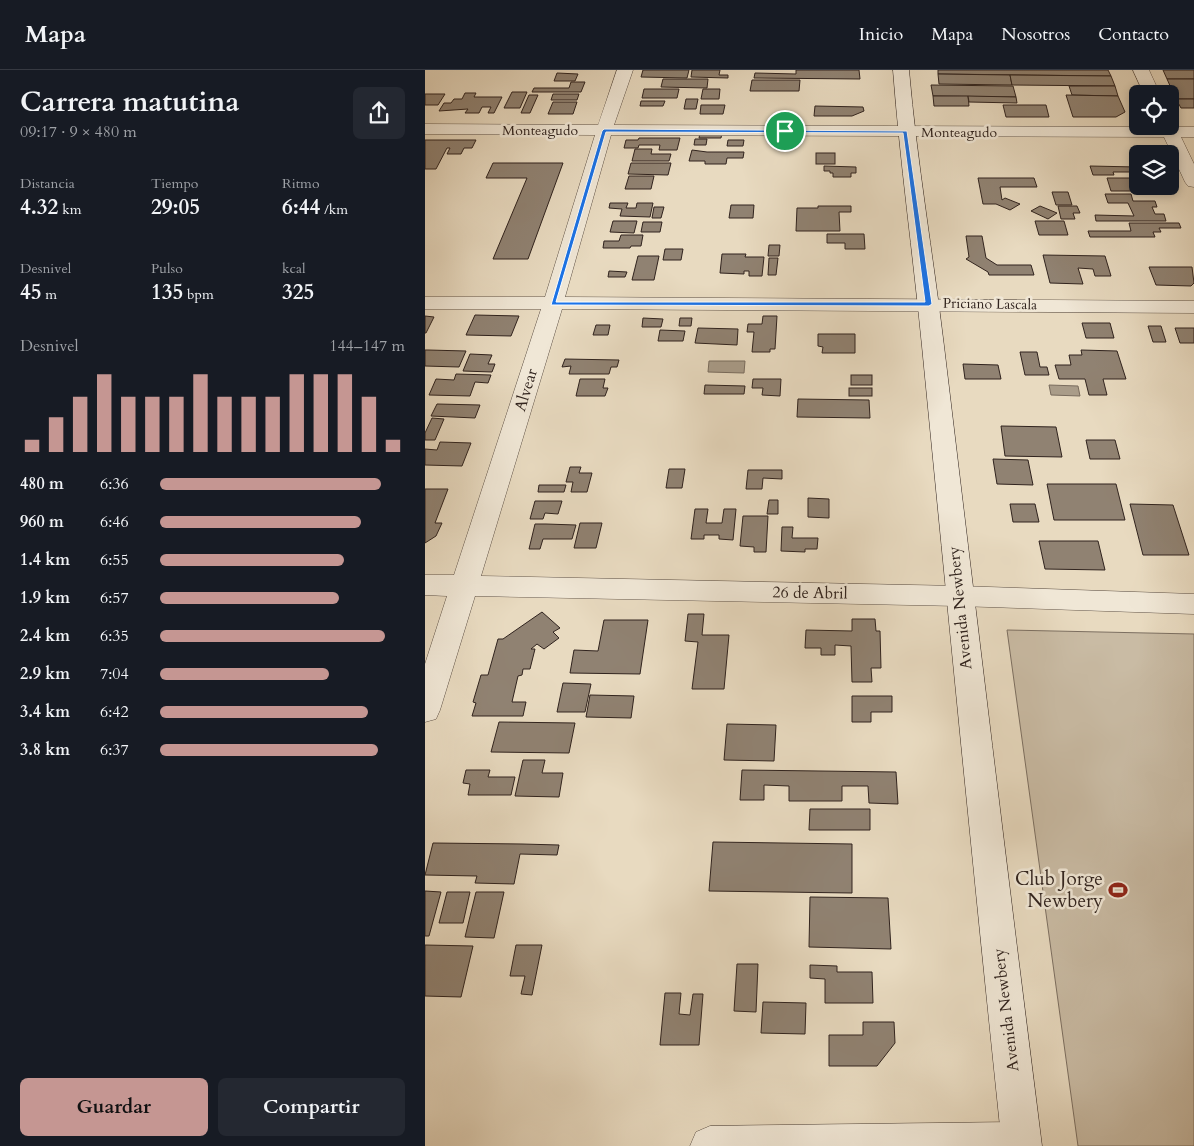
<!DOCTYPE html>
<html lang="es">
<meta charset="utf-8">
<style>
body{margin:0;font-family:Cardo,serif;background:#242831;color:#f1f3f6;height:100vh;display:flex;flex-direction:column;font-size:19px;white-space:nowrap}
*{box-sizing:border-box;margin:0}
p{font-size:16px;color:#9ea1a6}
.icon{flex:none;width:28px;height:28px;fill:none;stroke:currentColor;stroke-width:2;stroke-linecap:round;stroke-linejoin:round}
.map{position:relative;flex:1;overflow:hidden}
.details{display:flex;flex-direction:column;background:#171b24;width:425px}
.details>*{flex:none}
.controls{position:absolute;left:704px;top:15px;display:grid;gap:10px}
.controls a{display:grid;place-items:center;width:50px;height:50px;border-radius:8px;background:#171b24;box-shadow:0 2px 8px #0003;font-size:25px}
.pin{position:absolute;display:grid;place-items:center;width:42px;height:42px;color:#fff;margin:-21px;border:2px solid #fff;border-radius:50%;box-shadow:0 1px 5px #0007}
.round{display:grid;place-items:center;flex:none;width:52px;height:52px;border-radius:8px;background:#242831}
.head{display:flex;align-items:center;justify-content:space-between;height:85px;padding:0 20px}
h1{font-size:28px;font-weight:700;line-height:38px}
.figures{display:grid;grid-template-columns:repeat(3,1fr);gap:8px;height:85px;padding:5px 20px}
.figures div{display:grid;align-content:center}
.figures b{font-size:21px;font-weight:700}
.figures small{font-size:14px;font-weight:400}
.figures p{font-size:14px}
.chart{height:140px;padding:10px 20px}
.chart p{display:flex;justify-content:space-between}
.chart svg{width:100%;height:90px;margin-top:5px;stroke:#c59692;stroke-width:6}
.cta{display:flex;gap:10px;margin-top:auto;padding:10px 20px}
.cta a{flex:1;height:58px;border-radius:8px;background:#c59692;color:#111;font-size:20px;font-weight:700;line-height:58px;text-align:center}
.cta a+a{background:#242831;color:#f1f3f6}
ul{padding:0 20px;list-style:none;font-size:16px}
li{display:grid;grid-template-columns:80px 60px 1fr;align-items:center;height:38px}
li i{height:12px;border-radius:6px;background:#c59692}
header{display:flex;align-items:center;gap:30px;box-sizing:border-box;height:70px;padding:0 25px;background:#171b24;border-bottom:1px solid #363941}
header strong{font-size:24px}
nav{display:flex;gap:28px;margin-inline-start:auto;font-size:18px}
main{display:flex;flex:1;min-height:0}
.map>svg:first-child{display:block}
.green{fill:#c9bba4;stroke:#7c6f61}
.water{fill:#a99c89;stroke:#796c5e}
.building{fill:#908272;stroke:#30231e}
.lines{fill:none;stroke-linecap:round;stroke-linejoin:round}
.street-casing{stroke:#5e5146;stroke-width:1}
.secondary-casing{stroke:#30231e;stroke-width:1}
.street{fill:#f0e7d6;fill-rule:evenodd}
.secondary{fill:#f0e7d6;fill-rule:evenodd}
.route{fill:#1a73e8;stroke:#fff;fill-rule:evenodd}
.labels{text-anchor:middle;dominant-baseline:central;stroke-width:5;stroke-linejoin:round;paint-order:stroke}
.far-street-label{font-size:14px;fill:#30231e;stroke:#f0e7d6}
.street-label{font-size:16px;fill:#30231e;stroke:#f0e7d6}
.near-poi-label{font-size:19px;fill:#30231e;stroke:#f0e7d6;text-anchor:end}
</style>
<header>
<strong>Mapa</strong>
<nav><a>Inicio</a><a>Mapa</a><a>Nosotros</a><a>Contacto</a></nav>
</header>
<main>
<section class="details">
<div class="head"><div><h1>Carrera matutina</h1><p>09:17 · 9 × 480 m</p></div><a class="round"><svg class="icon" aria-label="share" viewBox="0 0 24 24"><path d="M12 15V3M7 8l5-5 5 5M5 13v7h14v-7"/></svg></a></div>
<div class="figures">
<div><p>Distancia</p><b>4.32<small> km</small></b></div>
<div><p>Tiempo</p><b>29:05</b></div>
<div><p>Ritmo</p><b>6:44<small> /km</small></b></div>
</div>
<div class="figures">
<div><p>Desnivel</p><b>45<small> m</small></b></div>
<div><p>Pulso</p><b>135<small> bpm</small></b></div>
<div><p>kcal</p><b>325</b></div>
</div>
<div class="chart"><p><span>Desnivel</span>144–147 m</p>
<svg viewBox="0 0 160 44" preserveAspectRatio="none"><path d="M5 44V38M15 44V27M25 44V17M35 44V6M45 44V17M55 44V17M65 44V17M75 44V6M85 44V17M95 44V17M105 44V17M115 44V6M125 44V6M135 44V6M145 44V17M155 44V38"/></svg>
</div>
<ul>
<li><b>480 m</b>6:36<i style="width:90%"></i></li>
<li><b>960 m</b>6:46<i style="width:82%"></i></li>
<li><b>1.4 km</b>6:55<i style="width:75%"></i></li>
<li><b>1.9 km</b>6:57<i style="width:73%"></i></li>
<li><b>2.4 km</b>6:35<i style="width:92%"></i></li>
<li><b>2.9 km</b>7:04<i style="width:69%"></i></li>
<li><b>3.4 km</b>6:42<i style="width:85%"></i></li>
<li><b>3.8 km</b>6:37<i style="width:89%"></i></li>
</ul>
<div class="cta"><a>Guardar</a><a>Compartir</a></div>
</section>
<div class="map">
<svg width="769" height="1076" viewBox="0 0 769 1076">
<rect width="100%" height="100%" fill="#e8dac0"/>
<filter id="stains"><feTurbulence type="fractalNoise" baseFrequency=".004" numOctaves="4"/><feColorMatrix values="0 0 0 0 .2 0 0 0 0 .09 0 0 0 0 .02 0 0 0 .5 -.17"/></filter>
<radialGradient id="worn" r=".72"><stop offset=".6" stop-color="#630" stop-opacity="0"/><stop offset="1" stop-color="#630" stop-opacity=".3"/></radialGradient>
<polygon class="green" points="582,560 769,564 769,1076 653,1076"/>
<g class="water">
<polygon points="284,291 320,291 319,303 283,302"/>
<polygon points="624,315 653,316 655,326 626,325"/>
</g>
<g class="building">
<polygon points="218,0 264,0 262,8 216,7"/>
<polygon points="267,0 295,0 294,5 303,5 303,8 266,7"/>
<polygon points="371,0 434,0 435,9 329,8 330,3 371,4"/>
<polygon points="513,0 683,0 686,6 513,4"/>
<polygon points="738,0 769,0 769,9 742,9"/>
<polygon points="132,3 153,4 150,11 129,11"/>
<polygon points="513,4 585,5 587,15 514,14"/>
<polygon points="585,5 686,6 690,16 587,15"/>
<polygon points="238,9 283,9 282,18 236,17"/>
<polygon points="742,9 769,9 769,29 751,29"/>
<polygon points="327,10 375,10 374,21 325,21"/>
<polygon points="146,12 160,12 156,22 107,22 109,18 144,18"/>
<polygon points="506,15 588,16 591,27 508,26"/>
<polygon points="644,16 690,16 693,26 647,25"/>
<polygon points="219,19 254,19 252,28 217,28"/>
<polygon points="278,19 295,19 294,29 276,29"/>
<polygon points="87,22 102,22 95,38 79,38"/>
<polygon points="40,23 51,23 49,27 77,27 69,43 63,43 66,37 57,37 54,43 40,43 43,39 14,41 19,33 26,33 29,29 37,29"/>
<polygon points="0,24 20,24 13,35 0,35"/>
<polygon points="128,24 154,24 152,30 126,30"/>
<polygon points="104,25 113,25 105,43 96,43"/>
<polygon points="641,25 693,26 700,42 691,47 648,47"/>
<polygon points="508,26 543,26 544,36 509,36"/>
<polygon points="543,26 591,27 592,33 544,32"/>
<polygon points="261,29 273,29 271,39 259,39"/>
<polygon points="751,29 769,29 769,38 756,38"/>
<polygon points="216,31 240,31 238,36 215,36"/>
<polygon points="128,32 152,32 148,44 123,44"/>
<polygon points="276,35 300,35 298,44 275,44"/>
<polygon points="578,35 621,35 624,47 581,47"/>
<polygon points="390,36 438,37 439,41 427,46 389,46"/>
<polygon points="275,63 297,63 296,68 274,68"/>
<polygon points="214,68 255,68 252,80 234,80 235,75 214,75 213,78 199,78 201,70 213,70"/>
<polygon points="270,69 282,69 281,75 269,75"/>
<polygon points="0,70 51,70 47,78 39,78 36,84 22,84 25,78 22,78 11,99 0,99"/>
<polygon points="303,70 319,70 318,76 302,76"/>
<polygon points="210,79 227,79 226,84 246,84 244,91 207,91"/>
<polygon points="267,80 282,82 319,82 318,88 302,88 301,94 280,94 280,91 264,91"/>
<rect x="391" y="83" width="19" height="11"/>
<polygon points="68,93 138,93 103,189 68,189 102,108 61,108"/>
<polygon points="206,93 246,93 243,105 203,104"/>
<polygon points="399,96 431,97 431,103 426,103 426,107 408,107 408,103 405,103 405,101 399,101"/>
<polygon points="665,96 712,97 712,105 707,105 705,102 688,102 689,105 668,105"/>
<polygon points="204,106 229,106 226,119 200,119"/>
<polygon points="553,108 609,108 612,117 575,117 577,130 580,128 595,134 585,140 571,134 558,134"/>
<polygon points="682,108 706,108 711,121 686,121"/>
<polygon points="627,122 643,122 647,135 631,135"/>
<polygon points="680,124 706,124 708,131 730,131 732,137 727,137 730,144 739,144 741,151 671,151 670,145 709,146 703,133 683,133"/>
<polygon points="185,133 203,133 201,138 211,138 212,133 228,133 225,147 195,146 197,139 184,138"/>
<polygon points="306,135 329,135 328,148 304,148"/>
<polygon points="393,136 426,136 426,142 414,142 415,161 371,161 372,138 393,138"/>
<polygon points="615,136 632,143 623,149 606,141"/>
<polygon points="633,136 652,136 655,143 648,143 650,149 636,149"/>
<polygon points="229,137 239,137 236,148 227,148"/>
<polygon points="188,151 212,151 209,163 185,162"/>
<polygon points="610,151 639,151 643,165 614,165"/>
<polygon points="218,152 237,152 235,162 216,162"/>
<polygon points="704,153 754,153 756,158 734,158 736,162 728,162 730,167 665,167 663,161 706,161"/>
<polygon points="402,164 439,164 440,179 420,179 420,173 402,173"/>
<polygon points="196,165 218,165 216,176 206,176 205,178 178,178 179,171 194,171"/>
<polygon points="541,166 557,166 561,188 572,195 606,195 609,205 564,205 563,202 541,189 544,187"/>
<polygon points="344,175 355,175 354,186 343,186"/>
<polygon points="240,179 258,179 256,190 238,190"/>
<polygon points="297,184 321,184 320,187 339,187 337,206 324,206 324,201 319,201 319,204 295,203"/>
<polygon points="618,185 680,186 686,206 670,206 668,199 653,198 658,214 625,213"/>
<polygon points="213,186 234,186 229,210 207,210"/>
<polygon points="344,188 353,188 351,205 343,205"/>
<polygon points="724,197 767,197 769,213 766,216 731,215"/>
<polygon points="184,201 202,202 200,207 183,207"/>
<polygon points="50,245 94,246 86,266 41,265"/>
<polygon points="0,246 9,247 1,263 0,263"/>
<polygon points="338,246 352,246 350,279 345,279 345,282 327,282 329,262 322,262 323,254 337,254"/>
<polygon points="218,248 238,249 236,257 217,257"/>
<polygon points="255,248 267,248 266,256 254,256"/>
<polygon points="657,253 685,253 689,268 661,268"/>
<polygon points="171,255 185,255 183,265 168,265"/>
<polygon points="723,256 736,256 741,272 728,272"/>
<polygon points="273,258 313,259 312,275 270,273"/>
<polygon points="750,258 769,258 769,273 755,273"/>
<polygon points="235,260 260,261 258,271 233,271"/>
<polygon points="393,264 430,264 430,283 397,283 398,277 393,276"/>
<polygon points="0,280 3,280 41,281 34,297 0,296"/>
<polygon points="656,280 692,281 701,309 678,309 682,325 664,325 660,309 634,309 630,295 646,295 644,285 657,285"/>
<polygon points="595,282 612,282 615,297 622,297 624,305 600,305"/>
<polygon points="45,284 67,285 63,294 70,294 67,302 38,301"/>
<polygon points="140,289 194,290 192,297 186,297 184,304 144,304 146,296 137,297"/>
<polygon points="538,294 573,295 576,309 540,309"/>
<polygon points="31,304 66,305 63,313 50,312 45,326 4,325 11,309 29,310"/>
<rect x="426" y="305" width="21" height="10"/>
<polygon points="155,309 180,309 178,318 183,318 180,326 151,326"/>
<polygon points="328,309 356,309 355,326 337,325 338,318 327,318"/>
<polygon points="280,315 320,316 319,324 279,324"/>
<rect x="424" y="318" width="23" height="8"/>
<polygon points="373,329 444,330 445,348 372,347"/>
<polygon points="12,334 55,335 50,348 6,346"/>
<polygon points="7,348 19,349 10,370 0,370 0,363"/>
<polygon points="576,356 631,357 637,387 580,386"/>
<polygon points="661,370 690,370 695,389 665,389"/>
<polygon points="15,372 46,373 37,396 0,395 0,379 12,380"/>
<polygon points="568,389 603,390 608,415 572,414"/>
<polygon points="145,397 156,397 154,403 167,403 162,422 146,422 148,412 141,412"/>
<polygon points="244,399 260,399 257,418 241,418"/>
<polygon points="323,400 357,400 357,409 338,408 337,419 321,419"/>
<polygon points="622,414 691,414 700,450 629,450"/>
<polygon points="114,415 141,415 139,422 113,422"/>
<polygon points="0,419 23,419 10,453 17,453 11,466 0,473"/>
<polygon points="383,428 404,429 404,448 383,447"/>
<polygon points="344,430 353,430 353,444 342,444"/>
<polygon points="110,431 137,431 133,444 120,443 118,449 105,449"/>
<polygon points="585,434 610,434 614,452 588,452"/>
<polygon points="705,434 748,435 764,485 718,485"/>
<polygon points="270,439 283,439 281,453 297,453 299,439 311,439 308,470 294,469 294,465 279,465 279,469 266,469"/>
<polygon points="318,446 343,446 341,482 329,482 329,477 315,476"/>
<polygon points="155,453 177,453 171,478 149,478"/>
<polygon points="110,454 121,454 151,455 147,469 118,469 115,479 104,479"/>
<polygon points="357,457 368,457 367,468 393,468 392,479 380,479 380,482 356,481"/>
<polygon points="614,471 673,471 680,500 620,499"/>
<polygon points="117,542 135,558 128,562 134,568 119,579 112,574 106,579 110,579 105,599 98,599 97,605 93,606 87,632 101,632 98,646 47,646 51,633 48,632 56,605 63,605 73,569 78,569"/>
<polygon points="263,544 279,544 277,565 304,565 299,619 267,619 273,572 260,571"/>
<polygon points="427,549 450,549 451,561 455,561 456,598 446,598 447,612 427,612 426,576 410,575 410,585 396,585 396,578 380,578 381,560 427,561"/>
<polygon points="179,550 223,550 215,604 145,603 149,580 173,581"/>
<polygon points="138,613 166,614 160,642 132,642"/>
<polygon points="165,625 209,626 206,648 161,647"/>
<polygon points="427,626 467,626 467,642 446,642 446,652 427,652"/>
<polygon points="74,652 150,653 144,683 66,682"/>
<polygon points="302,654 351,655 349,691 299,690"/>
<polygon points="98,690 120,690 117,703 138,703 134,727 90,726"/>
<polygon points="41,700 65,700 63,707 90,707 86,725 43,725 45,714 38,713"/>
<polygon points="317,700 471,702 473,734 444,733 443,716 417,716 417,731 364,731 364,716 339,715 339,730 315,730"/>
<polygon points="385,739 445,739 445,760 384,760"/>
<polygon points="288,772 427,774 427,823 284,821"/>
<polygon points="8,773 97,774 134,775 132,785 95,784 89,814 50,813 52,806 0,805"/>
<polygon points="0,821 16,822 4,866 0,866"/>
<polygon points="22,822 45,822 38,853 14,853"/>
<polygon points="51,822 79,822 69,868 40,867"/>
<polygon points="385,827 463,828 466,879 384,877"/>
<polygon points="0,875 48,876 36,927 0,926"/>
<polygon points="91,875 117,875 107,925 96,924 100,906 85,906"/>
<polygon points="312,894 333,894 331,942 309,941"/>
<polygon points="385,895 412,896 412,902 447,902 448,933 400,933 400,909 385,908"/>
<polygon points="240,923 256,923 254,944 265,945 268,924 278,924 274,975 235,975"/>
<polygon points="338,932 381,933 380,964 336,963"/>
<polygon points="438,952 469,952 470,973 452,996 404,996 404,965 438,965"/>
</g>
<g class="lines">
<g class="street-casing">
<g id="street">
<polygon points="192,0 208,0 189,55 734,57 745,56 745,52 751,57 769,57 769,67 756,67 769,94 769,117 763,116 760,112 739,67 186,65 140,227 769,231 769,243 137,239 56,506 534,516 769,524 769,544 534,536 50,526 15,640 11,649 0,652 0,594 22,526 0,525 0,505 29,505 116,239 0,239 0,227 120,227 170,65 0,64 0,54 173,55"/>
<polygon points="708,0 724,0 735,24 719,24"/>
<polygon points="596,1052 610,1058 616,1072 614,1076 265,1076 271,1062 285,1056"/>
</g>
</g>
<g class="secondary-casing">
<path id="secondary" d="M468,0H484C492,92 508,184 519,276C551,542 583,809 617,1076H577C549,809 523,542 497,276C488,184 475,92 468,0Z"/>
</g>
<use href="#street" class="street"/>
<use href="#secondary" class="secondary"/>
</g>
<path class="route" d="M179,59L482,61L507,234L504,236L126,235L177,61ZM181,62L478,63L500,232H131Z"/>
<defs>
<g id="stadium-bare" transform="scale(1.5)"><path d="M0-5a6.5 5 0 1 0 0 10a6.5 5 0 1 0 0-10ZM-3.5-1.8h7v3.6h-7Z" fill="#8f2418" stroke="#f0e7d6" stroke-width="2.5" paint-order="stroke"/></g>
</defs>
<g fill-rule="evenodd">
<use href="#stadium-bare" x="693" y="820"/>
</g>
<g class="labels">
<g class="far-street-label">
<text x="115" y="60">Monteagudo</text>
<text x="534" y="62">Monteagudo</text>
<text transform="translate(565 234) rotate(1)">Priciano Lascala</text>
</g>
<g class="street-label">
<text transform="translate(101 320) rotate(-73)">Alvear</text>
<text transform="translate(385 523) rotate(1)">26 de Abril</text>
<text transform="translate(535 538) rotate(-96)">Avenida Newbery</text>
<text transform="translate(581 940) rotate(-97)">Avenida Newbery</text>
</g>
<g class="near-poi-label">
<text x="678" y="809">Club Jorge<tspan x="678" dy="22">Newbery</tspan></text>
</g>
</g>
<rect width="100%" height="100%" filter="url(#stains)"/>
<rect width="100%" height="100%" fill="url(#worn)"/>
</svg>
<div class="controls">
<a><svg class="icon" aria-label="locate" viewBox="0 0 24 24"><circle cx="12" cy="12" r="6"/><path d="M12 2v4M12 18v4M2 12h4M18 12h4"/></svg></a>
<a><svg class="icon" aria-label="layers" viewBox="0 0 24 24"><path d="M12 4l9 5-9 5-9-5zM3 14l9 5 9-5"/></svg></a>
</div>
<div class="pin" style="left:360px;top:61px;background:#1e9e55"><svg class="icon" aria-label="arrive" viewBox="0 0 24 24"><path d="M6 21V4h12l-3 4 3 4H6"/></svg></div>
</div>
</main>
